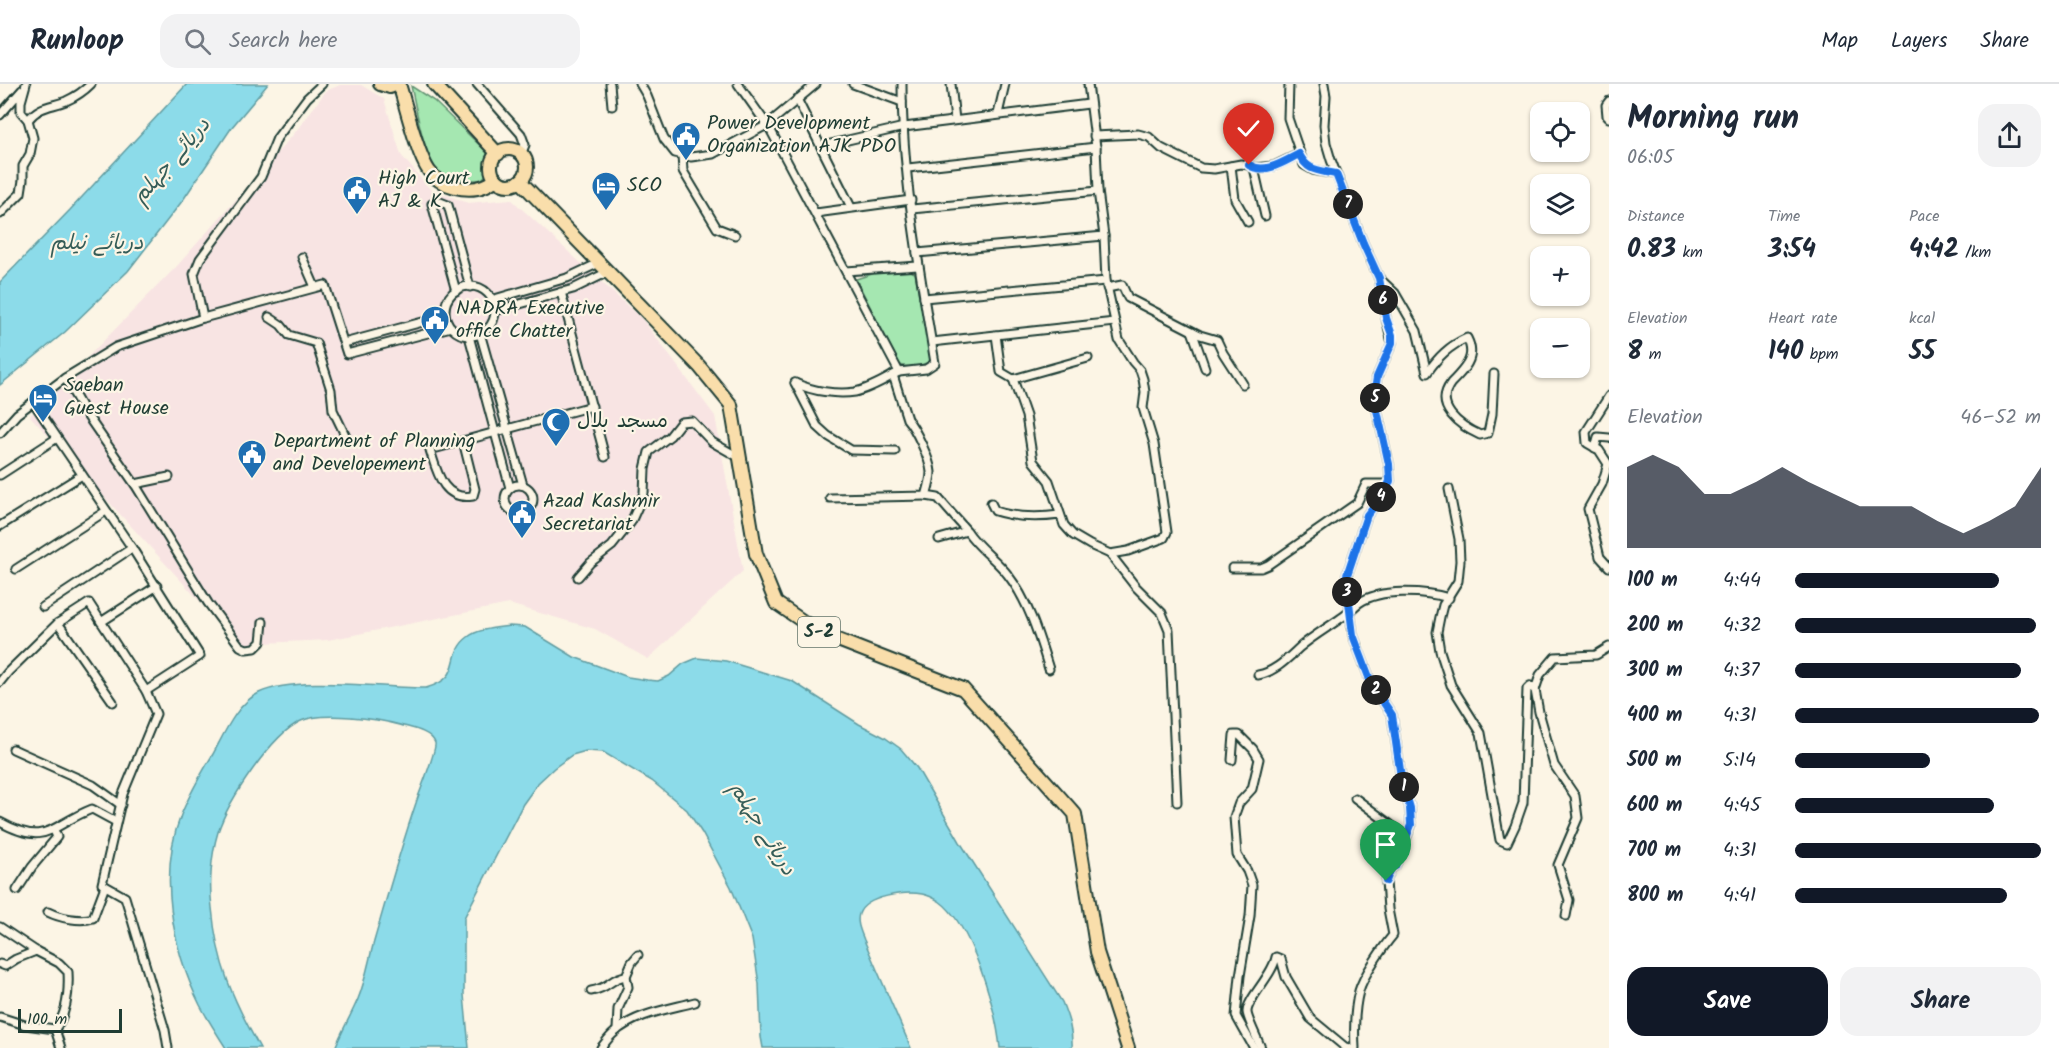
<!DOCTYPE html>
<meta charset="utf-8">
<style>
body{margin:0;font-family:Kalam,"Playpen Sans Arabic",sans-serif;background:#f2f2f3;color:#1f2937;height:100vh;display:flex;flex-direction:column;font-size:22px;white-space:nowrap}
*{box-sizing:border-box;margin:0}
p{font-size:20px;color:#747a83}
.icon{flex:none;width:33px;height:33px;fill:none;stroke:currentColor;stroke-width:2;stroke-linecap:round;stroke-linejoin:round}
.map{position:relative;flex:1;overflow:hidden}
.side{display:flex;flex-direction:column;background:#fff;width:450px}
.side>*{flex:none}
.buttons{position:absolute;left:1530px;top:18px;display:grid;gap:12px}
.buttons a{display:grid;place-items:center;width:60px;height:60px;border-radius:12px;background:#fff;box-shadow:0 2px 4px #0004;font-size:30px}
.scale{position:absolute;left:18px;bottom:15px;width:104px;box-sizing:border-box;padding-left:6px;border:3px solid #1f3d34;border-top:0;font-size:16px;line-height:21px;white-space:nowrap;color:#1f3d34;-webkit-text-stroke:4px #fcf5e5;paint-order:stroke}
.pin{position:absolute;display:grid;place-items:center;width:51px;height:51px;color:#fff;margin:-62px -26px;border-radius:50% 50% 50% 0;rotate:-45deg;box-shadow:0 0 6px #0007}
.pin .icon{rotate:45deg}
.km{position:absolute;width:30px;height:30px;margin:-15px;border-radius:50%;background:#222;color:#fff;font-size:16px;line-height:30px;text-align:center}
.round{display:grid;place-items:center;flex:none;width:63px;height:63px;border-radius:18px;background:#f2f2f3}
.summary{display:flex;align-items:center;justify-content:space-between;height:102px;padding:0 18px}
h1{font-size:33px;font-weight:600;line-height:45px}
.figures{display:grid;grid-template-columns:repeat(3,1fr);gap:9px;height:102px;padding:6px 18px}
.figures div{display:grid;align-content:center}
.figures b{font-size:26px;font-weight:600}
.figures small{font-size:16px;font-weight:400}
.figures p{font-size:16px}
.chart{height:168px;padding:12px 18px}
.chart p{display:flex;justify-content:space-between}
.chart svg{width:100%;height:108px;margin-top:6px;fill:#111827;opacity:.7}
.primary-button{display:flex;gap:12px;margin-top:auto;padding:12px 18px}
.primary-button a{flex:1;height:69px;border-radius:18px;background:#111827;color:#fff;font-size:24px;font-weight:600;line-height:69px;text-align:center}
.primary-button a+a{background:#f2f2f3;color:#1f2937}
ul{padding:0 18px;list-style:none;font-size:20px}
li{display:grid;grid-template-columns:96px 72px 1fr;align-items:center;height:45px}
li i{height:15px;border-radius:8px;background:#111827}
header{display:flex;align-items:center;gap:36px;box-sizing:border-box;height:84px;padding:0 30px;background:#fff;border-bottom:2px solid #e0e1e3}
header strong{font-size:28px}
nav{display:flex;gap:33px;margin-inline-start:auto;font-size:21px}
.search{width:420px;height:54px;background:#f2f2f3;display:flex;align-items:center;gap:15px;box-sizing:border-box;padding:0 21px;border-radius:18px;color:#747a83;font-size:22px}
main{display:flex;flex:1;min-height:0}
.map>svg:first-child{display:block}
.built{fill:#f8e4e3}
.green{fill:#a5e7b1;stroke:#629272;stroke-width:1.5}
.water{fill:#8cdbe9;stroke:#609ca1;stroke-width:1.5}
.lines{fill:none;stroke-linecap:round;stroke-linejoin:round}
.street-casing{stroke:#1f3d34;stroke-width:11}
.highway-casing{stroke:#1f3d34;stroke-width:16}
.street{stroke:#fcf5e5;stroke-width:7}
.highway{stroke:#f9deab;stroke-width:12}
.route-casing{stroke:#fff;stroke-width:12}
.route{stroke:#1a73e8;stroke-width:8}
.labels{text-anchor:middle;dominant-baseline:central;stroke-width:4.5;stroke-linejoin:round;paint-order:stroke}
.shield{fill:#fcf5e5;stroke:#617469;stroke-width:1.5}
.shield-label{font-size:18px;font-weight:bold;fill:#1f3d34}
.poi-label{font-size:20px;fill:#1f3d34;stroke:#fcf5e5;text-anchor:start}
.water-label{font-size:21px;font-style:italic;fill:#355d58;stroke:#fcf5e5}
</style>
<header>
<strong>Runloop</strong>
<div class="search"><svg class="icon" aria-label="search" viewBox="0 0 24 24"><circle cx="10" cy="10" r="6"/><path d="M15 15l6 6"/></svg>Search here</div>
<nav><a>Map</a><a>Layers</a><a>Share</a></nav>
</header>
<main>
<div class="map">
<svg width="1609" height="964" viewBox="0 0 1609 964">
<rect width="100%" height="100%" fill="#fcf5e5"/>
<filter id="ink" filterUnits="userSpaceOnUse"><feTurbulence type="fractalNoise" baseFrequency=".0167" numOctaves="2"/><feDisplacementMap in="SourceGraphic" scale="12" xChannelSelector="R" yChannelSelector="G"/><feConvolveMatrix kernelMatrix="1 2 1 2 8 2 1 2 1" color-interpolation-filters="sRGB"/></filter>
<g filter="url(#ink)">
<polygon class="built" points="340,1 361,1 384,15 401,71 430,105 468,119 511,115 643,236 715,332 743,487 648,575 595,545 509,520 328,556 239,560 30,332 177,182 293,51 326,7"/>
<g class="green">
<path d="M411,2L434,17L498,79L481,96C469,96 455,97 444,92C425,83 416,23 411,2Z"/>
<path d="M885,186L909,187L915,189L931,276C921,283 911,285 900,281L856,195Z"/>
</g>
<g class="water">
<polygon points="187,0 268,0 232,43 183,116 128,187 65,248 0,301 0,198 70,126"/>
<path d="M509,542L525,543L574,573L628,593L647,596L658,597L669,592L683,580L697,574L726,577L792,597L859,640L884,653L901,665L917,684L960,758L1062,918C1068,933 1073,947 1072,964H1000C996,925 972,840 939,817C934,814 927,811 922,810C906,807 865,812 859,830C856,838 861,848 864,856L911,964H763L761,953L759,900L752,855L731,803L702,749L687,726L652,697L603,668L586,667L572,671L554,684L538,699L523,720L464,834V911L469,964H335C342,947 351,931 358,915C366,896 369,874 375,854C388,809 401,763 416,719C419,709 437,666 435,659C431,647 410,644 400,641C378,635 322,627 301,637C272,650 228,717 218,748C211,771 209,800 212,824C217,880 233,916 260,964H226C217,950 208,936 200,921C172,865 158,790 181,731C190,709 201,690 213,670C224,650 237,619 259,609C298,591 381,604 426,604C466,593 444,571 468,553C478,545 496,544 509,542Z"/>
</g>
<g class="lines">
<g class="street-casing">
<g id="street">
<polyline points="477,0 521,50 525,61 521,71"/>
<polyline points="610,0 612,22"/>
<polyline points="640,0 647,12 664,55 675,69 691,73 713,70 767,41 816,0"/>
<path d="M738,0L770,45L899,288C886,295 870,305 855,308C837,311 812,307 795,299"/>
<polyline points="853,0 902,18"/>
<polyline points="951,0 955,36"/>
<polyline points="1088,0 1096,63 1098,107 1104,152 1106,197 1119,256 1133,278 1140,286 1143,295 1145,308 1143,324 1154,360 1167,448 1164,454 1128,467 1110,470"/>
<polyline points="1289,0 1288,34 1304,81 1313,86 1336,90"/>
<path d="M1324,0L1326,12L1324,41L1326,59L1331,76L1363,159L1379,194L1395,209L1417,247L1427,289C1438,273 1449,262 1467,254C1470,260 1472,266 1470,273C1468,282 1458,292 1451,299C1433,323 1460,342 1480,351L1488,349L1492,330L1494,290"/>
<polyline points="797,15 851,123"/>
<polyline points="1609,17 1606,21 1607,32 1609,34"/>
<polyline points="998,30 1005,0"/>
<polyline points="0,31 22,6"/>
<path d="M28,36C40,21 51,23 66,17C75,13 84,7 91,0"/>
<polyline points="1094,52 1138,50 1149,53 1161,64 1201,84 1214,85 1241,80 1249,81 1254,84 1274,82 1299,70"/>
<polyline points="822,62 904,43 1089,20"/>
<polyline points="682,71 683,87 717,144 735,151"/>
<polyline points="1231,82 1235,115 1248,138"/>
<polyline points="908,84 1096,63"/>
<polyline points="1254,84 1265,132"/>
<polyline points="912,125 1098,107"/>
<polyline points="816,129 911,116"/>
<polyline points="0,130 21,109 23,96 23,82 30,70 33,54 28,36 21,28 21,18 26,0"/>
<polyline points="917,169 1104,152"/>
<polyline points="302,173 315,203"/>
<polyline points="846,187 918,182"/>
<circle cx="470" cy="227" r="25"/>
<polyline points="1107,204 1122,201 1128,214 1200,251 1217,256 1223,269 1243,300"/>
<polyline points="456,207 432,120 438,117 448,121 470,203"/>
<polyline points="561,208 605,373"/>
<polyline points="924,214 1106,197"/>
<polyline points="491,216 567,194 601,178"/>
<polyline points="495,227 573,205 610,187"/>
<polyline points="269,233 281,241 289,251 316,259 331,306 333,326 346,353"/>
<polyline points="203,234 194,190 200,175 261,93 277,54 307,14 322,0"/>
<polyline points="1192,247 1205,284"/>
<polyline points="480,249 523,401"/>
<polyline points="996,251 1001,288 1013,295 1088,274"/>
<polyline points="469,252 510,404"/>
<polyline points="932,258 1115,238"/>
<polyline points="344,259 445,232"/>
<path d="M899,288L926,285L935,279C920,189 902,92 902,0"/>
<polyline points="65,294 82,324 136,402 208,519 240,562 246,565 255,564 261,558 263,538"/>
<polyline points="1013,295 1026,332 1033,377 1049,397 1064,441 1073,451 1090,461 1110,470 1135,502 1162,529 1169,546 1177,718"/>
<polyline points="795,299 817,342 828,352 851,366 895,367"/>
<polyline points="1609,312 1586,348 1587,359 1599,366 1608,380 1602,400 1588,425 1600,473 1609,483"/>
<polyline points="33,318 132,464 200,572 146,607 156,630 123,710 102,800 125,813 165,946 168,964"/>
<polyline points="0,349 17,330 65,294 116,263 203,234 325,201 347,270 451,243"/>
<polyline points="437,364 592,322"/>
<polyline points="1595,364 1598,353 1609,354"/>
<path d="M430,366C437,388 443,417 473,412L475,405L463,357"/>
<polyline points="0,391 57,354"/>
<polyline points="135,400 169,393"/>
<polyline points="1388,400 1386,407 1367,431 1346,494 1353,551 1372,601 1392,631 1401,693 1410,724 1411,742 1395,782 1392,781"/>
<circle cx="519" cy="415" r="14"/>
<polyline points="1449,405 1459,455 1460,477 1458,497 1443,521 1440,533 1437,548 1440,567 1451,601 1481,649 1500,756 1507,759 1515,742 1523,719 1527,605 1530,602 1535,606"/>
<polyline points="926,412 938,414 967,447"/>
<path d="M830,414L926,412C928,405 931,396 931,388C930,375 915,344 907,335L893,291"/>
<path d="M991,419L995,427C1017,434 1038,434 1060,431"/>
<polyline points="0,442 82,391"/>
<path d="M939,455L967,447C979,465 996,475 1008,491C1029,518 1039,553 1049,585"/>
<polyline points="1232,484 1261,484 1268,481 1357,419 1366,400 1388,400 1390,397 1389,380 1376,322 1375,306 1377,293 1392,259 1386,234 1379,194"/>
<polyline points="16,485 106,427"/>
<polyline points="578,493 590,479 612,462 631,438 644,409 645,385 649,368 670,352 681,338 692,337 712,358 740,374"/>
<polyline points="43,523 132,464"/>
<polyline points="101,538 157,502"/>
<path d="M1258,591C1275,588 1287,575 1300,563C1313,552 1327,544 1341,534C1348,530 1352,524 1359,519C1380,504 1425,507 1449,514"/>
<polyline points="0,598 8,588 58,539"/>
<polyline points="113,618 58,539 89,519 146,607"/>
<polyline points="13,665 93,701 121,721"/>
<polyline points="1232,676 1234,651 1239,651 1253,665 1259,675 1252,705 1239,719 1234,733 1237,771 1247,787 1252,801 1250,832 1240,892 1236,932 1254,964"/>
<polyline points="1355,714 1403,750 1400,759"/>
<path d="M0,738C47,764 51,741 92,725L116,738"/>
<polyline points="17,806 32,783 57,753 54,746"/>
<path d="M48,828C60,834 80,838 93,834L105,802"/>
<polyline points="1566,832 1569,816 1558,781 1578,734 1575,712 1554,681 1539,628 1535,606 1540,591 1555,573 1596,571 1609,563"/>
<polyline points="0,843 36,867"/>
<path d="M0,880L5,882L16,875L36,867L59,879L68,888C69,907 67,930 55,945L61,964"/>
<path d="M591,907C610,904 610,894 626,892"/>
<polyline points="0,933 25,941 55,945"/>
<polyline points="617,946 618,925 628,903 626,892 632,878 638,871"/>
<path d="M601,964C605,959 609,953 614,949C634,930 669,925 695,918"/>
<path d="M1261,964C1258,956 1247,934 1247,928C1247,915 1273,891 1276,873L1281,875L1286,893L1310,934L1345,963L1349,964"/>
<path d="M1355,964C1354,945 1354,926 1359,907C1363,892 1383,863 1393,851L1388,825L1386,797L1393,778"/>
</g>
</g>
<g class="highway-casing">
<g id="highway">
<polyline points="380,0 390,3 398,0"/>
<path d="M399,0C406,22 417,70 429,87C440,102 467,109 484,102C488,101 492,98 496,95"/>
<polyline points="434,0 498,70"/>
<circle cx="509" cy="83" r="18"/>
<polyline points="520,97 699,282 731,321 756,470 776,519 820,549 963,605 1075,730 1097,868 1128,964"/>
</g>
</g>
<use href="#street" class="street"/>
<use href="#highway" class="highway"/>
</g>
</g>
<g class="lines" filter="url(#ink)">
<g class="route-casing">
<path id="route" d="M1249,81C1265,91 1285,77 1299,70C1308,88 1318,86 1336,90L1363,159L1379,194L1386,234L1392,251V259L1377,293L1375,306L1376,322L1389,380L1390,397L1386,407L1367,431L1346,494L1353,551L1372,601L1392,631L1401,693L1410,724L1411,741L1395,782L1392,781L1386,797"/>
</g>
<use href="#route" class="route"/>
</g>
<defs>
<g id="civic-pin" transform="scale(1.5)"><path d="M0 17L-7.5 6A9.5 9.5 0 1 1 7.5 6Z" fill="#1f6fb2" stroke="#fcf5e5"/><path d="M-.6-6.5H3V-4.5H.6V-3L4-1V1h2V6H-6V1h2V-1L-.6-3ZM-1.2 2.5V6h2.4V2.5Z" fill="#fff"/></g>
<g id="hotel-pin" transform="scale(1.5)"><path d="M0 17L-7.5 6A9.5 9.5 0 1 1 7.5 6Z" fill="#1f6fb2" stroke="#fcf5e5"/><path d="M-6-4.5h1.5V1H6V5H4.5V3h-9V5H-6ZM-4 0a1.8 1.8 0 1 1 3.6 0ZM.5 0V-2.5h3Q6-2.5 6 0Z" fill="#fff"/></g>
<g id="mosque-pin" transform="scale(1.5)"><path d="M0 17L-7.5 6A9.5 9.5 0 1 1 7.5 6Z" fill="#1f6fb2" stroke="#fcf5e5"/><path d="M3.5-4.9A6 6 0 1 0 3.5 4.9A5 5 0 1 1 3.5-4.9Z" fill="#fff"/></g>
</defs>
<g fill-rule="evenodd">
<use href="#civic-pin" x="686" y="52"/>
<use href="#hotel-pin" x="606" y="102"/>
<use href="#civic-pin" x="357" y="106"/>
<use href="#civic-pin" x="435" y="236"/>
<use href="#hotel-pin" x="43" y="314"/>
<use href="#mosque-pin" x="556" y="338"/>
<use href="#civic-pin" x="252" y="370"/>
<use href="#civic-pin" x="522" y="430"/>
</g>
<g class="labels">
<rect class="shield" x="798" y="533" width="42" height="30" rx="4.5"/>
<g class="shield-label">
<text x="819" y="548">S-2</text>
</g>
<g class="poi-label">
<text x="707" y="40">Power Development<tspan x="707" dy="23">Organization AJK PDO</tspan></text>
<text x="378" y="95">High Court<tspan x="378" dy="23">AJ &amp; K</tspan></text>
<text x="627" y="102">SCO</text>
<text x="456" y="225">NADRA Executive<tspan x="456" dy="23">office Chatter</tspan></text>
<text x="64" y="302">Saeban<tspan x="64" dy="23">Guest House</tspan></text>
<text x="577" y="338">مسجد بلال</text>
<text x="273" y="358">Department of Planning<tspan x="273" dy="23">and Developement</tspan></text>
<text x="543" y="418">Azad Kashmir<tspan x="543" dy="23">Secretariat</tspan></text>
</g>
<g class="water-label">
<text transform="translate(172 77) rotate(-49)">دریائے جہلم</text>
<text x="97" y="159">دریائے نیلم</text>
<text transform="translate(762 745) rotate(58)">دریائے جہلم</text>
</g>
</g>
</svg>
<div class="buttons">
<a><svg class="icon" aria-label="locate" viewBox="0 0 24 24"><circle cx="12" cy="12" r="6"/><path d="M12 2v4M12 18v4M2 12h4M18 12h4"/></svg></a>
<a><svg class="icon" aria-label="layers" viewBox="0 0 24 24"><path d="M12 4l9 5-9 5-9-5zM3 14l9 5 9-5"/></svg></a>
<a>+</a>
<a>−</a>
</div>
<div class="scale">100 m</div>
<div class="pin" style="left:1386px;top:797px;background:#1e9e55"><svg class="icon" aria-label="arrive" viewBox="0 0 24 24"><path d="M6 21V4h12l-3 4 3 4H6"/></svg></div>
<div class="pin" style="left:1249px;top:81px;background:#d93025"><svg class="icon" aria-label="check" viewBox="0 0 24 24"><path d="M5 12l5 5 9-10"/></svg></div>
<b class="km" style="left:1404px;top:703px">1</b>
<b class="km" style="left:1376px;top:606px">2</b>
<b class="km" style="left:1347px;top:508px">3</b>
<b class="km" style="left:1381px;top:413px">4</b>
<b class="km" style="left:1375px;top:314px">5</b>
<b class="km" style="left:1383px;top:216px">6</b>
<b class="km" style="left:1348px;top:120px">7</b>
</div>
<section class="side">
<div class="summary"><div><h1>Morning run</h1><p>06:05</p></div><a class="round"><svg class="icon" aria-label="share" viewBox="0 0 24 24"><path d="M12 15V3M7 8l5-5 5 5M5 13v7h14v-7"/></svg></a></div>
<div class="figures">
<div><p>Distance</p><b>0.83<small> km</small></b></div>
<div><p>Time</p><b>3:54</b></div>
<div><p>Pace</p><b>4:42<small> /km</small></b></div>
</div>
<div class="figures">
<div><p>Elevation</p><b>8<small> m</small></b></div>
<div><p>Heart rate</p><b>140<small> bpm</small></b></div>
<div><p>kcal</p><b>55</b></div>
</div>
<div class="chart"><p><span>Elevation</span>46–52 m</p>
<svg viewBox="0 0 160 44" preserveAspectRatio="none"><path d="M0 44V11L10 6L20 11L30 22L40 22L50 17L60 11L70 17L80 22L90 27L100 27L110 27L120 33L130 38L140 33L150 27L160 11V44z"/></svg>
</div>
<ul>
<li><b>100 m</b>4:44<i style="width:83%"></i></li>
<li><b>200 m</b>4:32<i style="width:98%"></i></li>
<li><b>300 m</b>4:37<i style="width:92%"></i></li>
<li><b>400 m</b>4:31<i style="width:99%"></i></li>
<li><b>500 m</b>5:14<i style="width:55%"></i></li>
<li><b>600 m</b>4:45<i style="width:81%"></i></li>
<li><b>700 m</b>4:31<i style="width:100%"></i></li>
<li><b>800 m</b>4:41<i style="width:86%"></i></li>
</ul>
<div class="primary-button"><a>Save</a><a>Share</a></div>
</section>
</main>
